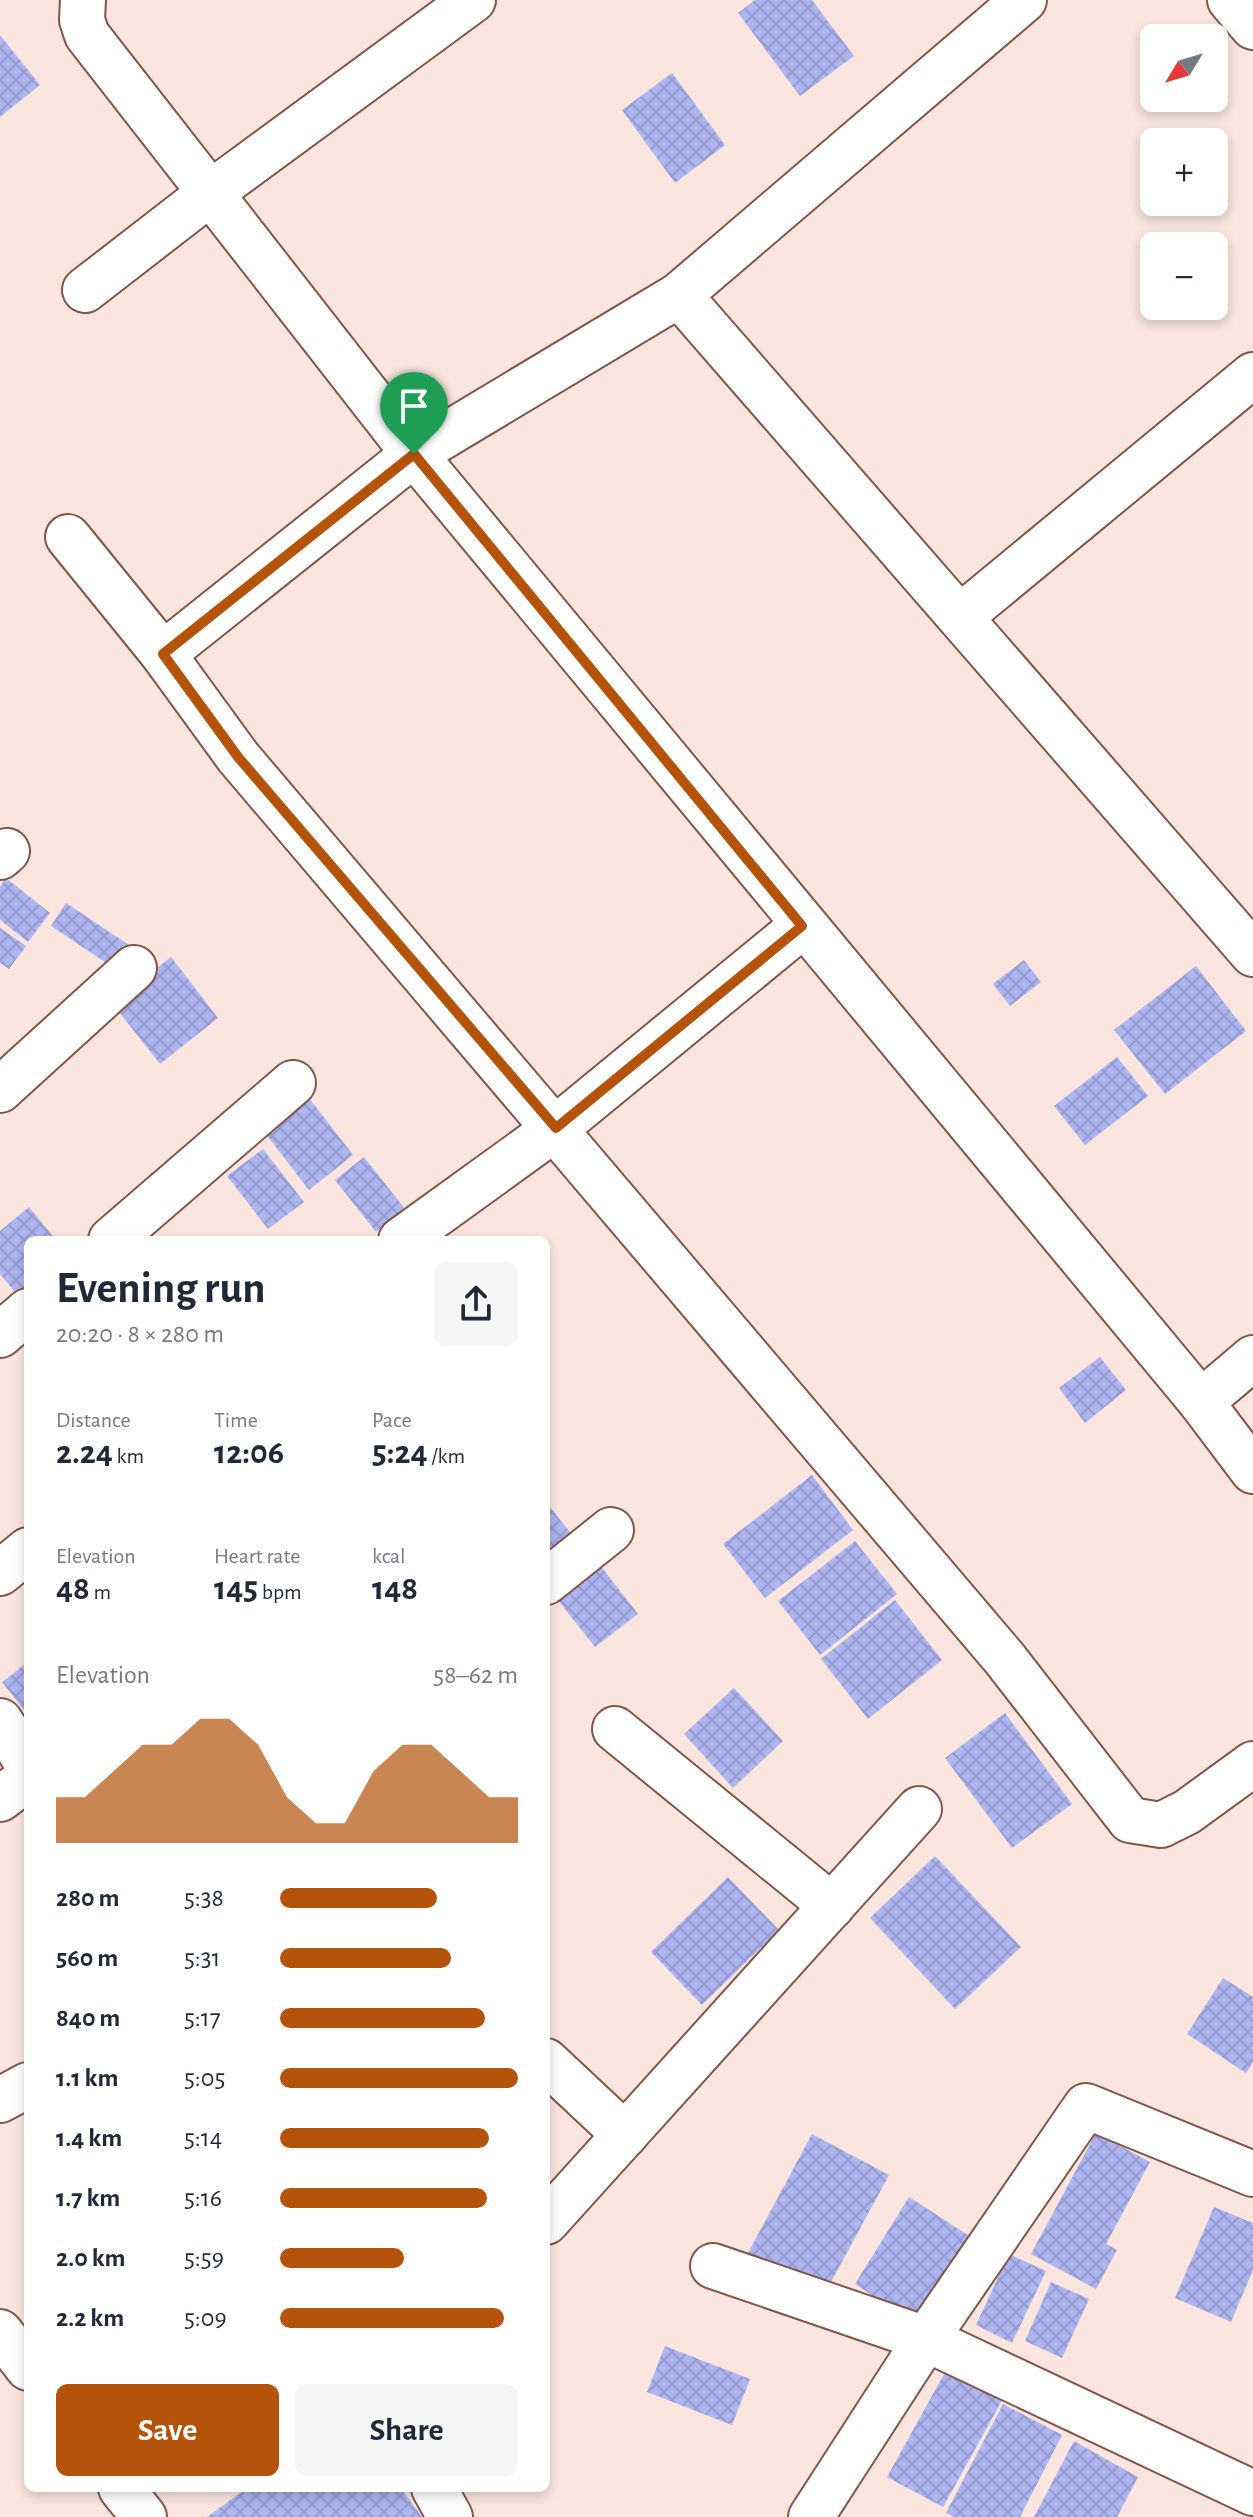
<!DOCTYPE html>
<meta charset="utf-8">
<style>
body{margin:0;font-family:"Alegreya Sans",sans-serif;background:#f6f6f7;color:#1f2937;height:100vh;display:flex;flex-direction:column;font-size:30px;white-space:nowrap}
*{box-sizing:border-box;margin:0}
p{font-size:26px;color:#747a83}
.icon{flex:none;width:44px;height:44px;fill:none;stroke:currentColor;stroke-width:2;stroke-linecap:round;stroke-linejoin:round}
.map{position:relative;flex:1;overflow:hidden}
.details{position:absolute;left:24px;top:1236px;width:526px;height:1256px;display:flex;flex-direction:column;background:#fff;border-radius:12px;box-shadow:0 4px 12px #0003}
.details>*{flex:none}
.needle{width:52px;rotate:232deg}
.controls{position:absolute;left:1140px;top:24px;display:grid;gap:16px}
.controls a{display:grid;place-items:center;width:88px;height:88px;border-radius:12px;background:#fff;box-shadow:0 4px 12px #0003;font-size:40px}
.pin{position:absolute;display:grid;place-items:center;width:68px;height:68px;color:#fff;margin:-82px -34px;border-radius:50% 50% 50% 0;rotate:-45deg;box-shadow:0 0 8px #0007}
.pin .icon{rotate:45deg}
.round{display:grid;place-items:center;flex:none;width:84px;height:84px;border-radius:12px;background:#f6f6f7}
.summary{display:flex;align-items:center;justify-content:space-between;height:136px;padding:0 32px}
h1{font-size:44px;font-weight:700;line-height:60px}
.metrics{display:grid;grid-template-columns:repeat(3,1fr);gap:12px;height:136px;padding:8px 32px}
.metrics div{display:grid;align-content:center}
.metrics b{font-size:34px;font-weight:700}
.metrics small{font-size:22px;font-weight:400}
.metrics p{font-size:22px}
.chart{height:224px;padding:16px 32px}
.chart p{display:flex;justify-content:space-between}
.chart svg{width:100%;height:144px;margin-top:8px;fill:#b45309;opacity:.7}
.cta{display:flex;gap:16px;margin-top:auto;padding:16px 32px}
.cta a{flex:1;height:92px;border-radius:12px;background:#b45309;color:#fff;font-size:32px;font-weight:700;line-height:92px;text-align:center}
.cta a+a{background:#f6f6f7;color:#1f2937}
ul{padding:0 32px;list-style:none;font-size:26px}
li{display:grid;grid-template-columns:128px 96px 1fr;align-items:center;height:60px}
li i{height:20px;border-radius:10px;background:#b45309}
.map>svg:first-child{display:block}
.building{fill:url(#building-cross-hatch)}
.lines{fill:none;stroke-linecap:round;stroke-linejoin:round}
.minor-casing{stroke:#815648;stroke-width:48}
.minor{stroke:#fff;stroke-width:44}
.route-casing{stroke:#fff;stroke-width:16}
.route{stroke:#b45309;stroke-width:10}
</style>
<div class="map">
<svg width="1253" height="2517" viewBox="0 0 1253 2517">
<defs>
<pattern id="building-cross-hatch" width="8" height="8" patternUnits="userSpaceOnUse" patternTransform="scale(2)"><rect width="8" height="8" fill="#aeb6f2"/><path d="M0 0l8 8M0 8l8-8" fill="none" stroke="#959bce"/></pattern>
</defs>
<rect width="100%" height="100%" fill="#fae6df"/>
<g class="building">
<polygon points="755,0 812,0 854,56 800,96 738,13"/>
<polygon points="0,35 40,85 0,117"/>
<polygon points="672,73 725,145 675,183 622,110"/>
<polygon points="6,878 50,913 28,942 0,920 0,887"/>
<polygon points="66,903 129,945 114,968 51,926"/>
<polygon points="0,928 26,946 9,969 0,963"/>
<polygon points="171,957 218,1018 160,1064 112,1003"/>
<polygon points="1024,960 1041,982 1010,1006 993,984"/>
<polygon points="1196,966 1246,1031 1165,1094 1114,1030"/>
<polygon points="1117,1057 1148,1096 1085,1145 1054,1106"/>
<polygon points="309,1098 353,1155 309,1190 265,1133"/>
<polygon points="263,1149 304,1202 268,1229 227,1176"/>
<polygon points="364,1157 405,1209 376,1232 335,1180"/>
<polygon points="29,1207 56,1240 28,1240 28,1301 25,1304 0,1274 0,1231"/>
<polygon points="1100,1357 1126,1390 1085,1423 1059,1388"/>
<polygon points="812,1475 853,1530 765,1598 723,1544"/>
<polygon points="546,1502 576,1540 546,1563"/>
<polygon points="855,1541 897,1594 820,1655 778,1601"/>
<polygon points="600,1565 638,1614 595,1647 557,1599"/>
<polygon points="895,1600 942,1660 868,1719 821,1659"/>
<polygon points="28,1662 28,1715 2,1682"/>
<polygon points="734,1688 783,1741 733,1788 684,1734"/>
<polygon points="1005,1713 1072,1804 1012,1848 945,1758"/>
<polygon points="935,1856 1021,1947 955,2009 870,1918"/>
<polygon points="728,1877 779,1930 702,2005 651,1952"/>
<polygon points="1223,1978 1253,1997 1253,2062 1246,2073 1187,2034"/>
<polygon points="1096,2133 1150,2162 1106,2244 1117,2250 1096,2289 1031,2254"/>
<polygon points="812,2134 889,2175 824,2295 748,2253"/>
<polygon points="909,2197 974,2239 920,2326 855,2284"/>
<polygon points="1214,2207 1253,2223 1253,2270 1231,2322 1175,2298"/>
<polygon points="1009,2254 1046,2271 1012,2343 976,2325"/>
<polygon points="1051,2282 1089,2299 1062,2358 1025,2341"/>
<polygon points="665,2346 750,2379 732,2425 647,2392"/>
<polygon points="949,2365 1005,2395 943,2507 887,2477"/>
<polygon points="1003,2404 1062,2435 1020,2517 954,2517 946,2513"/>
<polygon points="1074,2441 1138,2477 1117,2517 1034,2517"/>
<polygon points="247,2488 401,2488 422,2517 207,2517"/>
</g>
<g class="lines">
<g class="minor-casing">
<g id="minor">
<polyline points="83,0 82,20 87,35 414,454 1201,1402 1253,1471"/>
<polyline points="1024,0 679,295 414,454 163,654 238,757 1005,1659 1130,1820 1161,1825 1187,1812 1253,1764"/>
<polyline points="1230,0 1253,27"/>
<polyline points="85,290 209,194 473,0"/>
<polyline points="679,295 1253,954"/>
<polyline points="68,537 163,654"/>
<polyline points="960,617 1253,375"/>
<polyline points="0,857 7,851"/>
<polyline points="0,1090 134,968"/>
<polyline points="111,1240 293,1083"/>
<polyline points="401,1240 556,1128 802,926"/>
<polyline points="0,1335 28,1311"/>
<polyline points="1201,1402 1253,1358"/>
<polyline points="0,1573 28,1550"/>
<polyline points="546,1582 611,1530"/>
<polyline points="0,1721 28,1764"/>
<polyline points="615,1729 832,1906"/>
<polyline points="0,1799 28,1778"/>
<polyline points="546,2061 625,2135"/>
<polyline points="0,2100 28,2085"/>
<polyline points="546,2222 919,1809"/>
<polyline points="713,2266 926,2339 1253,2493"/>
<polyline points="0,2332 28,2368"/>
<polyline points="121,2488 144,2517"/>
<polyline points="434,2488 450,2517"/>
<polyline points="811,2517 926,2339 1086,2106 1253,2174"/>
</g>
</g>
<use href="#minor" class="minor"/>
</g>
<g class="lines">
<g class="route-casing">
<polygon id="route" points="414,454 802,926 556,1128 238,757 163,654"/>
</g>
<use href="#route" class="route"/>
</g>
</svg>
<div class="controls">
<a><svg class="needle" viewBox="-14 -14 28 28"><path d="M0-13l5 13h-10z" fill="#e53935"/><path d="M0 13l5-13h-10z" fill="#747a83"/></svg></a>
<a>+</a>
<a>−</a>
</div>
<div class="pin" style="left:414px;top:454px;background:#1e9e55"><svg class="icon" aria-label="arrive" viewBox="0 0 24 24"><path d="M6 21V4h12l-3 4 3 4H6"/></svg></div>
<section class="details">
<div class="summary"><div><h1>Evening run</h1><p>20:20 · 8 × 280 m</p></div><a class="round"><svg class="icon" aria-label="share" viewBox="0 0 24 24"><path d="M12 15V3M7 8l5-5 5 5M5 13v7h14v-7"/></svg></a></div>
<div class="metrics">
<div><p>Distance</p><b>2.24<small> km</small></b></div>
<div><p>Time</p><b>12:06</b></div>
<div><p>Pace</p><b>5:24<small> /km</small></b></div>
</div>
<div class="metrics">
<div><p>Elevation</p><b>48<small> m</small></b></div>
<div><p>Heart rate</p><b>145<small> bpm</small></b></div>
<div><p>kcal</p><b>148</b></div>
</div>
<div class="chart"><p><span>Elevation</span>58–62 m</p>
<svg viewBox="0 0 160 44" preserveAspectRatio="none"><path d="M0 44V30L10 30L20 22L30 14L40 14L50 6L60 6L70 14L80 30L90 38L100 38L110 22L120 14L130 14L140 22L150 30L160 30V44z"/></svg>
</div>
<ul>
<li><b>280 m</b>5:38<i style="width:66%"></i></li>
<li><b>560 m</b>5:31<i style="width:72%"></i></li>
<li><b>840 m</b>5:17<i style="width:86%"></i></li>
<li><b>1.1 km</b>5:05<i style="width:100%"></i></li>
<li><b>1.4 km</b>5:14<i style="width:88%"></i></li>
<li><b>1.7 km</b>5:16<i style="width:87%"></i></li>
<li><b>2.0 km</b>5:59<i style="width:52%"></i></li>
<li><b>2.2 km</b>5:09<i style="width:94%"></i></li>
</ul>
<div class="cta"><a>Save</a><a>Share</a></div>
</section>
</div>
